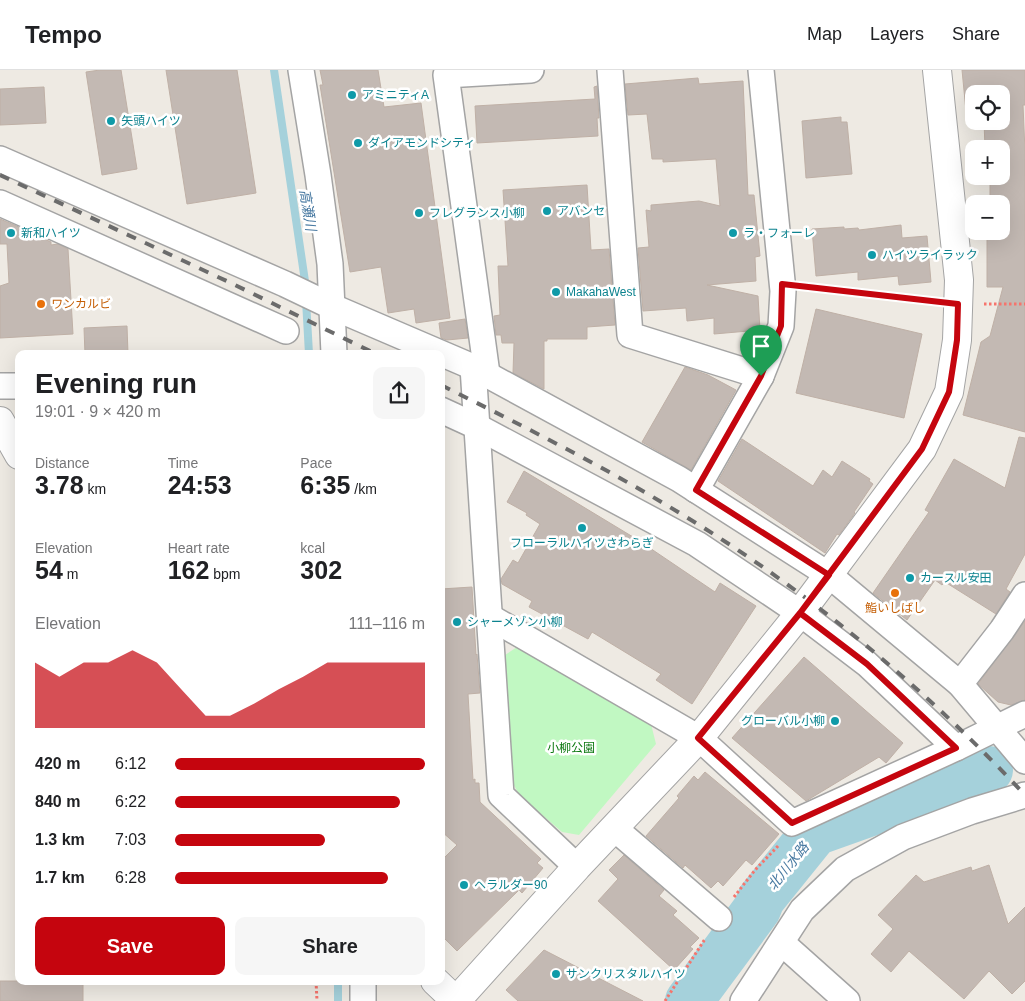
<!DOCTYPE html>
<meta charset="utf-8">
<style>
body{margin:0;font-family:Arial,"Noto Sans JP",sans-serif;background:#f6f6f6;color:#202124;height:100vh;display:flex;flex-direction:column;font-size:19px;white-space:nowrap}
*{box-sizing:border-box;margin:0}
p{font-size:16px;color:#757577}
.icon{flex:none;width:28px;height:28px;fill:none;stroke:currentColor;stroke-width:2;stroke-linecap:round;stroke-linejoin:round}
.map{position:relative;flex:1;overflow:hidden}
.details{position:absolute;left:15px;top:280px;width:430px;height:635px;display:flex;flex-direction:column;background:#fff;border-radius:10px;box-shadow:0 5px 20px #0002}
.details>*{flex:none}
.tools{position:absolute;left:965px;top:15px;display:grid;gap:10px}
.tools a{display:grid;place-items:center;width:45px;height:45px;border-radius:10px;background:#fff;box-shadow:0 5px 20px #0002;font-size:25px}
.pin{position:absolute;display:grid;place-items:center;width:42px;height:42px;color:#fff;margin:-51px -21px;border-radius:50% 50% 50% 0;rotate:-45deg;box-shadow:0 0 5px #0007}
.pin .icon{rotate:45deg}
.round{display:grid;place-items:center;flex:none;width:52px;height:52px;border-radius:10px;background:#f6f6f6}
.summary{display:flex;align-items:center;justify-content:space-between;height:85px;padding:0 20px}
h1{font-size:28px;font-weight:600;line-height:38px}
.stats{display:grid;grid-template-columns:repeat(3,1fr);gap:8px;height:85px;padding:5px 20px}
.stats div{display:grid;align-content:center}
.stats b{font-size:25px;font-weight:600}
.stats small{font-size:14px;font-weight:400}
.stats p{font-size:14px}
.chart{height:140px;padding:10px 20px}
.chart p{display:flex;justify-content:space-between}
.chart svg{width:100%;height:90px;margin-top:5px;fill:#c5050e;opacity:.7}
.primary-button{display:flex;gap:10px;margin-top:auto;padding:10px 20px}
.primary-button a{flex:1;height:58px;border-radius:10px;background:#c5050e;color:#fff;font-size:20px;font-weight:600;line-height:58px;text-align:center}
.primary-button a+a{background:#f6f6f6;color:#202124}
ul{padding:0 20px;list-style:none;font-size:16px}
li{display:grid;grid-template-columns:80px 60px 1fr;align-items:center;height:38px}
li i{height:12px;border-radius:6px;background:#c5050e}
header{display:flex;align-items:center;gap:30px;box-sizing:border-box;height:70px;padding:0 25px;background:#fff;border-bottom:1px solid #e0e0e0}
header strong{font-size:24px}
nav{display:flex;gap:28px;margin-inline-start:auto;font-size:18px}
.map>svg:first-child{display:block}
.park{fill:#c1f8c2}
.lines{fill:none;stroke-linecap:round;stroke-linejoin:round}
.stream{stroke:#a5d1db;stroke-width:8}
.river{stroke:#a5d1db;stroke-width:48}
.building{fill:#c3b9b3;stroke:#bfb0a6}
.minor-casing{stroke:#a4a4a4;stroke-width:28}
.tertiary-casing{stroke:#a4a4a4;stroke-width:30}
.path{stroke:#f6746c;stroke-width:3;stroke-dasharray:2.5 2.5;stroke-linecap:butt}
.minor{stroke:#fff;stroke-width:25}
.tertiary{stroke:#fff;stroke-width:28}
.rail{stroke:#6b6b6b;stroke-width:4;stroke-dasharray:10 10;stroke-linecap:butt}
.route-casing{stroke:#fff;stroke-width:10}
.route{stroke:#c5050e;stroke-width:6}
.culture-dot{fill:#0f9aa8;stroke:#fff;stroke-width:2}
.food-dot{fill:#e8710a;stroke:#fff;stroke-width:2}
.labels{text-anchor:middle;dominant-baseline:central;stroke-width:5;stroke-linejoin:round;paint-order:stroke}
.culture-label{font-size:12px;fill:#0d838f;stroke:#fff;text-anchor:start}
.food-label{font-size:12px;fill:#c56008;stroke:#fff;text-anchor:start}
.park-label{font-size:12px;fill:#0e7912;stroke:#fff}
.water-label{font-size:14px;font-style:italic;fill:#497aa2;stroke:#fff}
</style>
<header>
<strong>Tempo</strong>
<nav><a>Map</a><a>Layers</a><a>Share</a></nav>
</header>
<div class="map">
<svg width="1025" height="931" viewBox="0 0 1025 931">
<rect width="100%" height="100%" fill="#eeeae3"/>
<polygon class="park" points="520,575 651,654 656,674 579,765 562,762 520,726 512,712 502,587"/>
<g class="lines">
<g class="stream">
<polyline points="274,0 306,218"/>
<polyline points="306,230 309,284"/>
<polyline points="338,911 338,931"/>
</g>
<polyline class="river" points="689,931 757,839 761,829 815,762 989,700"/>
</g>
<g class="building">
<polygon points="100,0 121,0 137,99 102,105 86,2"/>
<polygon points="166,0 237,0 256,123 187,134"/>
<polygon points="320,0 378,0 384,37 421,33 450,248 416,253 414,239 388,243 381,197 350,202 320,15 323,15"/>
<polygon points="962,0 1025,0 1025,35 1023,35 1025,81 1025,362 963,345 981,272 990,266 1003,217 987,217 987,161 1001,161 1001,134 990,134 990,106 1001,106 1001,79 985,78 984,51 1001,51 1001,24 974,24 974,40 966,41"/>
<polygon points="698,8 699,14 743,11 748,125 754,125 760,186 755,187 756,211 707,215 758,226 760,260 714,264 714,248 687,251 686,238 643,241 638,178 649,177 646,140 651,141 651,135 699,131 720,136 716,89 663,92 663,89 652,89 647,44 628,45 625,14"/>
<polygon points="597,16 599,48 597,48 598,66 477,73 475,36 595,29 594,17"/>
<polygon points="44,17 46,53 0,55 0,19"/>
<polygon points="841,47 841,52 847,52 852,104 806,108 802,51"/>
<polygon points="587,115 591,180 609,179 615,255 587,257 587,269 547,269 547,271 544,271 544,319 513,303 514,273 502,273 501,265 496,265 494,246 500,245 498,196 508,196 503,120"/>
<polygon points="0,149 21,158 22,167 38,166 51,172 51,175 58,174 68,179 73,264 0,268 0,216 9,213 7,174 0,174"/>
<polygon points="901,155 902,168 927,166 931,212 899,215 898,206 858,210 858,202 816,206 812,159 844,157 844,159 858,158 859,160"/>
<polygon points="816,239 922,264 904,348 796,323"/>
<polygon points="465,249 468,268 447,270 441,268 439,253"/>
<polygon points="127,256 128,284 85,284 84,258"/>
<polygon points="685,297 708,305 736,320 691,400 642,372"/>
<polygon points="1019,367 1025,368 1025,484 1006,519 1010,522 996,544 945,512 942,515 935,510 907,550 873,523 929,442 925,440 954,389 1005,418"/>
<polygon points="742,369 813,416 823,400 832,407 842,391 870,409 869,411 873,414 854,442 855,443 839,465 837,464 825,483 718,411"/>
<polygon points="524,401 638,470 715,522 720,513 756,536 692,634 656,610 661,604 592,562 588,569 529,537 532,531 502,514 501,509 513,490 518,493 540,454 526,445 527,443 507,432"/>
<polygon points="472,517 476,585 477,584 480,623 468,624 473,710 475,709 475,713 479,713 480,732 541,789 537,793 543,798 522,823 519,820 457,881 441,865 441,791 457,775 441,761 441,519"/>
<polygon points="1025,551 1025,630 1011,635 998,632 978,614"/>
<polygon points="804,587 903,673 886,693 879,687 806,731 732,668"/>
<polygon points="705,702 779,764 752,795 746,790 723,816 718,811 711,818 685,795 683,798 646,766 679,728 677,726 694,706 698,710"/>
<polygon points="624,785 664,820 659,826 677,841 673,845 699,868 690,877 693,879 674,900 598,831 618,809 609,800"/>
<polygon points="989,795 1008,854 1025,837 1025,911 1012,924 989,901 964,929 909,881 891,902 871,884 893,859 878,845 916,805 924,812 971,797 972,801"/>
<polygon points="544,880 643,931 518,931 506,920"/>
<rect x="0" y="911" width="83" height="20"/>
</g>
<g class="lines">
<g class="minor-casing">
<g id="minor">
<polyline points="301,0 318,105 330,194 334,284"/>
<polyline points="610,0 630,265 761,306"/>
<polyline points="0,89 285,214 333,237 473,297 679,409 829,505 960,614 1025,691"/>
<polyline points="0,133 286,261"/>
<polyline points="473,297 501,725 577,797"/>
<polyline points="487,304 446,5 531,0"/>
<polyline points="0,316 19,316"/>
<polyline points="441,340 478,357 697,474 800,543 867,594 956,678"/>
<polyline points="696,420 761,306 781,256 783,221 761,0"/>
<polyline points="490,547 699,668 792,753 956,678 1025,644"/>
<polyline points="960,614 1002,560 1025,525"/>
<polyline points="614,758 719,848"/>
<polyline points="782,873 847,931"/>
<polyline points="363,911 363,931"/>
<polyline points="743,931 802,840 845,799 903,767 972,741 1025,725"/>
</g>
</g>
<g class="tertiary-casing">
<g id="tertiary">
<polyline points="0,351 19,385"/>
<polyline points="435,911 456,931"/>
<polyline points="456,931 577,797 699,668 800,543 922,379 949,322 957,270 959,210 937,0"/>
</g>
</g>
<g class="path">
<polyline points="807,217 933,231"/>
<polyline points="984,234 1025,234"/>
<polyline points="734,827 755,800 779,775"/>
<polyline points="316,911 317,931"/>
<polyline points="665,931 705,869"/>
</g>
<use href="#minor" class="minor"/>
<use href="#tertiary" class="tertiary"/>
<g class="rail">
<polyline points="0,105 233,214 376,284"/>
<path d="M441,315C521,355 601,395 678,442C806,519 923,616 1025,725"/>
</g>
</g>
<g class="lines">
<g class="route-casing">
<polyline id="route" points="761,306 696,420 829,505 800,543 698,668 792,753 956,678 867,594 800,543 922,379 949,322 957,270 958,234 782,214 781,256 761,306"/>
</g>
<use href="#route" class="route"/>
</g>
<g class="culture-dot">
<circle cx="352" cy="25" r="5"/>
<circle cx="111" cy="51" r="5"/>
<circle cx="358" cy="73" r="5"/>
<circle cx="547" cy="141" r="5"/>
<circle cx="419" cy="143" r="5"/>
<circle cx="11" cy="163" r="5"/>
<circle cx="733" cy="163" r="5"/>
<circle cx="872" cy="185" r="5"/>
<circle cx="556" cy="222" r="5"/>
<circle cx="582" cy="458" r="5"/>
<circle cx="910" cy="508" r="5"/>
<circle cx="457" cy="552" r="5"/>
<circle cx="835" cy="651" r="5"/>
<circle cx="464" cy="815" r="5"/>
<circle cx="556" cy="904" r="5"/>
</g>
<g class="food-dot">
<circle cx="41" cy="234" r="5"/>
<circle cx="895" cy="523" r="5"/>
</g>
<g class="labels">
<g class="culture-label">
<text x="362" y="25">アミニティA</text>
<text x="121" y="51">矢頭ハイツ</text>
<text x="368" y="73">ダイアモンドシティ</text>
<text x="557" y="141">アバンセ</text>
<text x="429" y="143">フレグランス小柳</text>
<text x="21" y="163">新和ハイツ</text>
<text x="743" y="163">ラ・フォーレ</text>
<text x="882" y="185">ハイツライラック</text>
<text x="566" y="222">MakahaWest</text>
<text x="582" y="473" text-anchor="middle">フローラルハイツさわらぎ</text>
<text x="920" y="508">カースル安田</text>
<text x="467" y="552">シャーメゾン小柳</text>
<text x="825" y="651" text-anchor="end">グローバル小柳</text>
<text x="474" y="815">ヘラルダー90</text>
<text x="566" y="904">サンクリスタルハイツ</text>
</g>
<g class="food-label">
<text x="51" y="234">ワンカルビ</text>
<text x="895" y="538" text-anchor="middle">鮨いしばし</text>
</g>
<g class="park-label">
<text x="571" y="678">小柳公園</text>
</g>
<g class="water-label">
<text transform="translate(308 140) rotate(81)">高瀬川</text>
<text transform="translate(788 796) rotate(-51)">北川水路</text>
</g>
</g>
</svg>
<div class="tools">
<a><svg class="icon" aria-label="locate" viewBox="0 0 24 24"><circle cx="12" cy="12" r="6"/><path d="M12 2v4M12 18v4M2 12h4M18 12h4"/></svg></a>
<a>+</a>
<a>−</a>
</div>
<div class="pin" style="left:761px;top:306px;background:#1e9e55"><svg class="icon" aria-label="arrive" viewBox="0 0 24 24"><path d="M6 21V4h12l-3 4 3 4H6"/></svg></div>
<section class="details">
<div class="summary"><div><h1>Evening run</h1><p>19:01 · 9 × 420 m</p></div><a class="round"><svg class="icon" aria-label="share" viewBox="0 0 24 24"><path d="M12 15V3M7 8l5-5 5 5M5 13v7h14v-7"/></svg></a></div>
<div class="stats">
<div><p>Distance</p><b>3.78<small> km</small></b></div>
<div><p>Time</p><b>24:53</b></div>
<div><p>Pace</p><b>6:35<small> /km</small></b></div>
</div>
<div class="stats">
<div><p>Elevation</p><b>54<small> m</small></b></div>
<div><p>Heart rate</p><b>162<small> bpm</small></b></div>
<div><p>kcal</p><b>302</b></div>
</div>
<div class="chart"><p><span>Elevation</span>111–116 m</p>
<svg viewBox="0 0 160 44" preserveAspectRatio="none"><path d="M0 44V12L10 19L20 12L30 12L40 6L50 12L60 25L70 38L80 38L90 32L100 25L110 19L120 12L130 12L140 12L150 12L160 12V44z"/></svg>
</div>
<ul>
<li><b>420 m</b>6:12<i style="width:100%"></i></li>
<li><b>840 m</b>6:22<i style="width:90%"></i></li>
<li><b>1.3 km</b>7:03<i style="width:60%"></i></li>
<li><b>1.7 km</b>6:28<i style="width:85%"></i></li>
</ul>
<div class="primary-button"><a>Save</a><a>Share</a></div>
</section>
</div>
